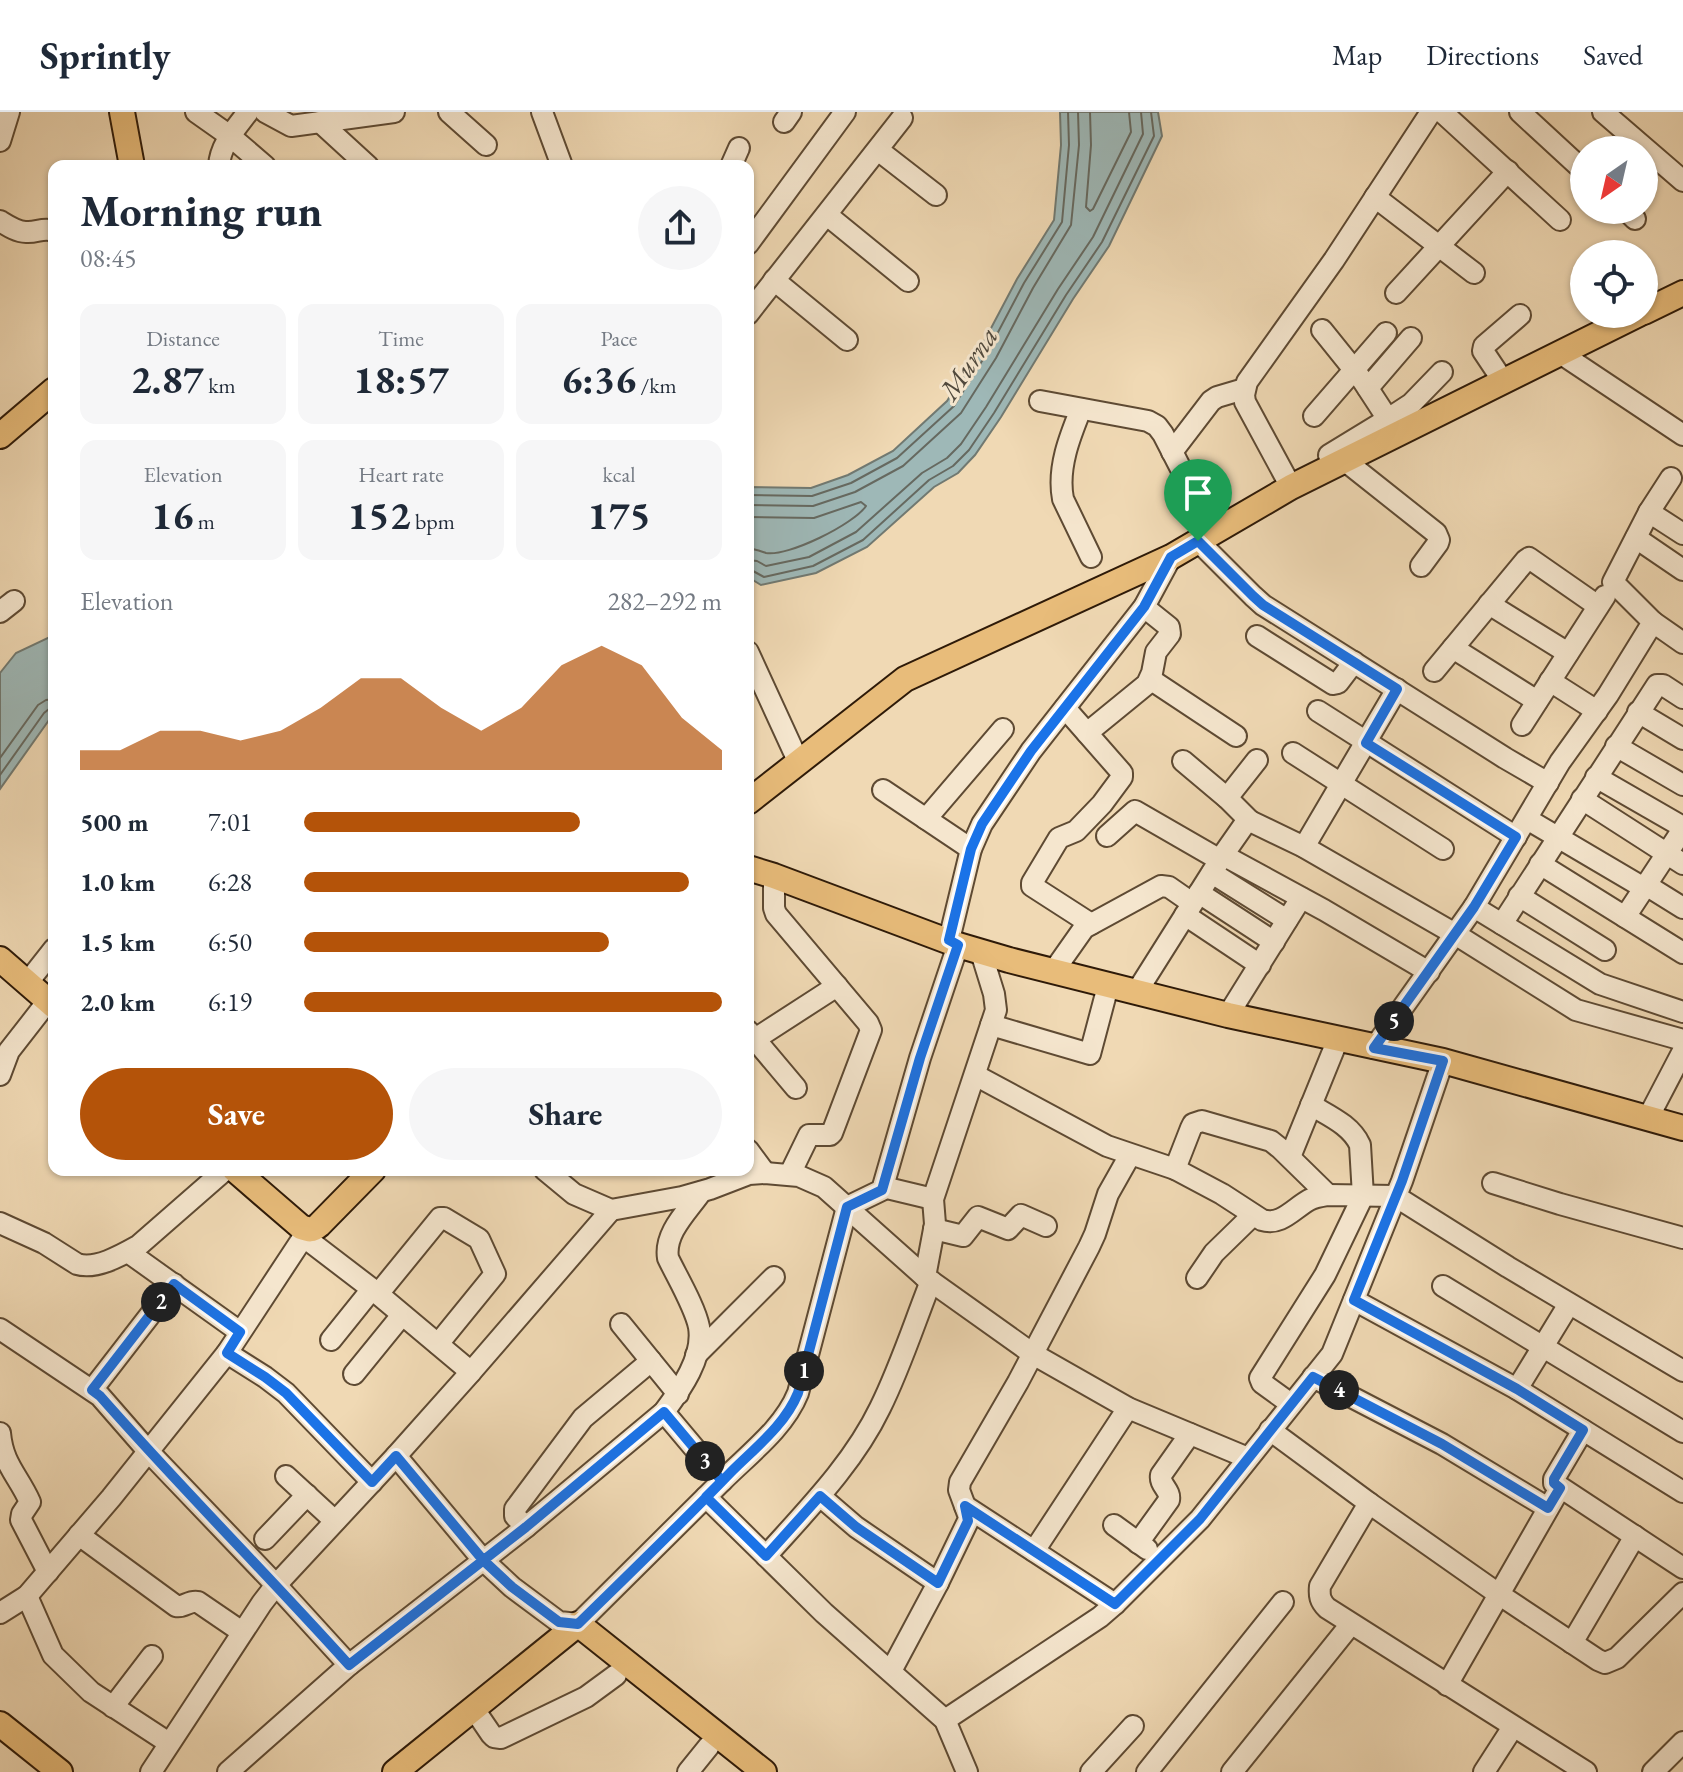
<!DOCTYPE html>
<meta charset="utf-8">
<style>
body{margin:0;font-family:"EB Garamond",serif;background:#f6f6f7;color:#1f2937;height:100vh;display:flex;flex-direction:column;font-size:30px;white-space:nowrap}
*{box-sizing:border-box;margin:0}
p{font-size:26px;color:#747a83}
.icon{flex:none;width:44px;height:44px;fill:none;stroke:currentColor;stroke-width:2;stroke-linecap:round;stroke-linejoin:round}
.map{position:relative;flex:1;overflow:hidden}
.sheet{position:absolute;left:48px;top:48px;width:706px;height:1016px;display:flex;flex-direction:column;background:#fff;border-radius:16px;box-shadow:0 2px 6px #0004}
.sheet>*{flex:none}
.needle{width:52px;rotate:214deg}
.tools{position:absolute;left:1570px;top:24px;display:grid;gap:16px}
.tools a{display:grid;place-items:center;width:88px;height:88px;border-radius:50%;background:#fff;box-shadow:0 2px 6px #0004;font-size:40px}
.pin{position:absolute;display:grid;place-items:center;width:68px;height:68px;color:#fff;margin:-82px -34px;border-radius:50% 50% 50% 0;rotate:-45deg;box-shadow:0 0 8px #0007}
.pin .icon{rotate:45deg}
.km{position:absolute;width:40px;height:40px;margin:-20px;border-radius:50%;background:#222;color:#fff;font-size:22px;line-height:40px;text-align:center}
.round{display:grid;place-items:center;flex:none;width:84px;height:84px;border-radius:42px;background:#f6f6f7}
.headline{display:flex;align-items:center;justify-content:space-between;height:136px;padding:0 32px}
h1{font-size:44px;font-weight:700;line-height:60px}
.metrics{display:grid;grid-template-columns:repeat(3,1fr);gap:12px;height:136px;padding:8px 32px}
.metrics div{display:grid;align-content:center;border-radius:16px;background:#f6f6f7;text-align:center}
.metrics b{font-size:40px;font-weight:700}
.metrics small{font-size:22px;font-weight:400}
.metrics p{font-size:22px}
.chart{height:224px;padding:16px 32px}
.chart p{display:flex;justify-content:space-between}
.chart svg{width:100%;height:144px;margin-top:8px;fill:#b45309;opacity:.7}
.button{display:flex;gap:16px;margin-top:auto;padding:16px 32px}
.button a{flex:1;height:92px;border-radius:48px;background:#b45309;color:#fff;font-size:32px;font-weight:700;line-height:92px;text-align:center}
.button a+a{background:#f6f6f7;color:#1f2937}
ul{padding:0 32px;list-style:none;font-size:26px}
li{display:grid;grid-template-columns:128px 96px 1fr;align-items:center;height:60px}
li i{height:20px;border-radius:10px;background:#b45309}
header{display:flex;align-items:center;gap:48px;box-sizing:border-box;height:112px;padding:0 40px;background:#fff;border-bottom:2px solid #e0e1e3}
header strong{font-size:38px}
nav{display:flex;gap:44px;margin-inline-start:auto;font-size:28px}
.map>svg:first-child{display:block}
.water{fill:#9eb8b7;stroke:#717971;stroke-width:2}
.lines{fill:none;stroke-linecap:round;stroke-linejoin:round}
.shore{stroke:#666960;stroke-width:2}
.minor-casing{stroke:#5e4a33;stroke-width:24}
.major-casing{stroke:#2e1a08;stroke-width:28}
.minor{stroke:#f5e6ce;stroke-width:20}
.major{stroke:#e8bc7a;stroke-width:24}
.route-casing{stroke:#fff;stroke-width:16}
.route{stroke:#1a73e8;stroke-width:10}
.labels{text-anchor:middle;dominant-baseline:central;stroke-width:6;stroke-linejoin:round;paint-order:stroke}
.water-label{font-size:28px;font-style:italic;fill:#50493d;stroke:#f5e6ce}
</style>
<header>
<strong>Sprintly</strong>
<nav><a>Map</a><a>Directions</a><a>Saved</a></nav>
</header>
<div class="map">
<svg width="1683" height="1660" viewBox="0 0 1683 1660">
<rect width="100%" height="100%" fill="#f0d9b4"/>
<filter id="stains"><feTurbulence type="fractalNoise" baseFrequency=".0025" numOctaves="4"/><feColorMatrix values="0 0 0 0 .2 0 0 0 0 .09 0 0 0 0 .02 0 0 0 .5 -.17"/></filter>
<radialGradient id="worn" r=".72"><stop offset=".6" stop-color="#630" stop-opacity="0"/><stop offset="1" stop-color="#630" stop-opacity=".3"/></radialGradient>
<g class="water">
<polygon points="1060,0 1158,0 1162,24 1109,134 1073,187 1001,305 975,343 958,361 934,375 867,435 816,461 761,473 748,465 748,375 811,376 848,363 893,339 947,289 980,237 1017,167 1054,108 1061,33"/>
<polygon points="54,523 54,601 0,677 0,561 16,541"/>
</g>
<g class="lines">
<g class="shore">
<polyline points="1090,0 1091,33 1086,95 1090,99 1093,97 1131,20 1129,0"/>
<polyline points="748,383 812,384 851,371 897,346 954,294 987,241 1024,171 1062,110 1069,33 1068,0"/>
<polyline points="748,393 813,394 855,380 903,354 961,301 996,246 1033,176 1071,113 1079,33 1078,0"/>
<path d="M748,405L814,406L861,390L866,394C854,412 788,445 766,441C760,439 755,437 748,436"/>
<polyline points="748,448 757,449 766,454 809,445 856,420 922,361 947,346 961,332 986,295 1058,177 1093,125 1143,22 1141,0"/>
<polyline points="748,459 753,459 764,465 813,454 863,428 929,368 953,354 969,338 994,301 1066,183 1102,130 1154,24 1151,0"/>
<polyline points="0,646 38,593 46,588 54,587"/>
<polyline points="0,663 44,601 49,597 54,597"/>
</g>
<g class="minor-casing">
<g id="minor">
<polyline points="196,0 230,24 265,54"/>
<polyline points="265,0 291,14 394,0"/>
<polyline points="449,0 486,33"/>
<polyline points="542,0 562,54"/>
<polyline points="1442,0 1560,108"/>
<polyline points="1520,0 1584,59"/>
<polyline points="1603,0 1683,69"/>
<polyline points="320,10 368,54"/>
<polyline points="784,10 791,0"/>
<polyline points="0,29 9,0"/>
<polyline points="878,38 936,83"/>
<path d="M219,54C220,33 236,16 248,0"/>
<polyline points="731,54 739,36"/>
<polyline points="1375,85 1474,161"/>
<polyline points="1626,98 1635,107"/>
<polyline points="827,103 908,169"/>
<path d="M0,109C8,114 17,120 26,120C37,121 43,115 54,119"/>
<polyline points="748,132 845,0"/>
<polyline points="774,168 847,228"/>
<polyline points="1396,181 1508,59"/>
<polyline points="748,202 902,6"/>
<polyline points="1322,218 1363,269 1395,318"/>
<polyline points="1560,241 1683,323"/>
<polyline points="1503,269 1483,239 1484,234 1520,203"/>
<polyline points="1368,276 1411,226"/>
<polyline points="1040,289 1148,309 1157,314 1163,322 1198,390"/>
<path d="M1081,297C1070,324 1057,356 1063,387L1091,445"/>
<polyline points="1314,304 1386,221"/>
<polyline points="1172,340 1211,289 1217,285 1244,277"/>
<polyline points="1329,343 1388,307 1411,292 1442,260"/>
<polyline points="1344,348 1436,421 1439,428 1438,431 1421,454"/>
<polyline points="1291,375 1245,290 1244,283 1247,270 1334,148 1431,0"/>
<polyline points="1649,400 1683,422"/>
<polyline points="1636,426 1683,458"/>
<polyline points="1198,429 1253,484 1263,493 1505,646 1548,671"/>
<polyline points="1489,492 1568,541"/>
<polyline points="0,500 14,489"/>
<polyline points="1653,510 1683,531"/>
<polyline points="1257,524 1333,572 1338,571 1354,550"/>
<polyline points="1453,536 1537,589"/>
<polyline points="748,540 799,651"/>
<polyline points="1434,559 1526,448 1529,446 1598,494"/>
<polyline points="1150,567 1236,624"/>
<polyline points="1550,569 1597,599"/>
<polyline points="1065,596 1122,661 1122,665 1102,692 1076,719 1059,726 1032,771 1032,774 1091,812"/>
<polyline points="1318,599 1516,725"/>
<polyline points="1638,600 1683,627"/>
<polyline points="1522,613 1605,484"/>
<polyline points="1087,621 1147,572 1152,561 1156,540 1170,522 1169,515 1144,495"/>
<polyline points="1616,634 1683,673"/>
<polyline points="1293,641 1443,737"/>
<polyline points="1183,649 1227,686 1250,709"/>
<polyline points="1596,665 1683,715"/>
<polyline points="883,678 971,737"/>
<polyline points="1227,686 1257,648"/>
<polyline points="1582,687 1683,752"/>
<polyline points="926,707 1003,617"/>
<polyline points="1527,707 1644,776"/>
<polyline points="1107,724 1135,699 1220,748"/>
<polyline points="1304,735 1397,577"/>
<polyline points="1223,743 1324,798 1429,860"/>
<polyline points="1540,752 1683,841"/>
<polyline points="1212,761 1287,808"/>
<polyline points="774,764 774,796 776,802 868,911 871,918 832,1021 830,1023 809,1023 790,1062"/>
<polyline points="1646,773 1683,796"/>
<polyline points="1199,781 1274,830"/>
<polyline points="1519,784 1605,838"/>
<polyline points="1474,795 1600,872 1683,900"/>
<polyline points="1185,803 1260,853"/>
<polyline points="1625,805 1683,717"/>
<polyline points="1502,812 1657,573 1663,573 1683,586"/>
<polyline points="949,828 971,737 982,712 1031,639 1144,495 1171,445"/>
<polyline points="1053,860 1084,816 1161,774 1169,775 1192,791"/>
<polyline points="28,870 54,837"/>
<polyline points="1136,881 1223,743 1244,713 1250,709 1304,735 1455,822 1576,898 1683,928"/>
<polyline points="1228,903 1301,786"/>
<polyline points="991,913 1090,942 1108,874"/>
<polyline points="748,919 796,976"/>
<polyline points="755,927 837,874"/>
<polyline points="1374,936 1474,795 1560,650 1608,583 1653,510 1613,470 1649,400 1671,366"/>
<polyline points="0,963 9,939 48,889"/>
<path d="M975,963L1107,1034L1175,1057L1222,1082L1262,1108C1281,1114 1293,1097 1309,1088C1315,1085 1322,1084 1328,1083L1395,1084L1508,1155L1683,1259"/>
<polyline points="1648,1006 1683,939"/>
<polyline points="748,1038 765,1061"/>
<polyline points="1290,1045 1338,927"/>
<polyline points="1175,1057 1191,1016 1193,1012 1202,1009 1271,1029 1281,1037 1328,1083"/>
<polyline points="545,1058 574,1082 611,1098 682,1085 710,1077 749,1062 765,1061 799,1064 824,1075 925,1165 1033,1242 1128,1296 1248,1346"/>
<polyline points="1493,1071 1560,1092 1683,1126"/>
<polyline points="883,1075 933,1087"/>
<path d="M0,1111L44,1131L77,1152C96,1158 122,1143 138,1134L225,1058"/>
<polyline points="934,1117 963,1124 978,1105 1008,1117 1021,1103 1046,1114"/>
<polyline points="304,1125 372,1177 471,1260 611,1098"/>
<polyline points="128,1140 240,1220"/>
<polyline points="925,1165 935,1112 933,1087 996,898 994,882 981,840"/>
<polyline points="1197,1166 1214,1141 1253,1103"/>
<polyline points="1443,1174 1683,1320"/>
<polyline points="378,1182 440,1106 444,1106 479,1127 495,1162 438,1232"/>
<polyline points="1354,1188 1517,1277 1683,1380"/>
<polyline points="621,1212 678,1282"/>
<polyline points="0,1217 100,1284 148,1339 276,1473 349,1553"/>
<polyline points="331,1228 372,1177"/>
<polyline points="227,1241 265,1265 286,1281 372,1370"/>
<polyline points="696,1243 774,1165"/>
<polyline points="354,1262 402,1203"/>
<polyline points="1313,1265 1442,1332 1548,1396"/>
<polyline points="1517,1277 1569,1192"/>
<polyline points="92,1278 174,1172"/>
<path d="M1291,1292L1262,1271L1260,1266L1325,1163L1363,1084L1360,1033C1351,1013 1329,1004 1311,993"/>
<polyline points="1270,1318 1369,1391"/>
<polyline points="1583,1318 1554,1367 1554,1371 1683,1456"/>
<path d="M0,1321C3,1353 18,1363 30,1390L22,1402L21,1408L48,1460"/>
<polyline points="396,1344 483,1448 512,1475 559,1510 578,1512 722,1369 664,1300"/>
<polyline points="286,1364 335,1409"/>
<path d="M722,1369C749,1342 784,1316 798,1281L847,1095L882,1078L920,946L958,833"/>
<polyline points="820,1384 856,1415 938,1471"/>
<polyline points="706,1385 824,1501 945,1608 967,1660"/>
<polyline points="965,1394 1115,1492"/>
<polyline points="1114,1413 1147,1437"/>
<polyline points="526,1415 515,1404 515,1397 583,1306 651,1249"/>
<path d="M79,1423L176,1494C184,1496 189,1488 198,1490L242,1520"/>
<polyline points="265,1427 307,1383"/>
<path d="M1138,1431L1169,1388C1171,1378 1159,1373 1161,1363L1190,1322"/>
<polyline points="1034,1439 1128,1296"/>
<path d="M766,1444C807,1398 853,1352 880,1296C900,1256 914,1212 931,1169"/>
<polyline points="27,1484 53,1543 91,1580 169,1631"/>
<polyline points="0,1501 27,1484 111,1386 227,1241 308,1118"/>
<polyline points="1572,1531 1635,1424"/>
<polyline points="891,1559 938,1471 968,1409 969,1405 959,1378 960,1370 1018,1270 1089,1135 1095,1122 1108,1082 1130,1043"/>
<polyline points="1447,1573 1560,1376"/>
<polyline points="113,1595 152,1544"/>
<polyline points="474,1597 491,1622 494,1625 501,1626 586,1585 616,1563"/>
<polyline points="945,1608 1100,1505 1115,1492 1200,1407 1332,1242 1402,1069 1443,949"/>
<polyline points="151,1660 262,1491 276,1473 396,1344 471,1260"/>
<path d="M228,1660L349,1553L526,1415L664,1300C681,1277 704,1245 699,1215C695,1195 677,1165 668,1146C664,1121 687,1100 701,1080"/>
<polyline points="688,1660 709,1634"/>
<polyline points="1091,1660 1133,1614"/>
<polyline points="1147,1660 1283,1490"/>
<polyline points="1232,1660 1351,1512"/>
<polyline points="1484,1660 1513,1615"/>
<path d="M1586,1660L1327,1496C1320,1489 1319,1484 1320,1474L1369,1391L1500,1483L1598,1548L1605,1551L1617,1546L1683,1481"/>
<polyline points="1653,1660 1683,1630"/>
</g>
</g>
<g class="major-casing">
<g id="major">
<polyline points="122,0 132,54"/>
<polyline points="1644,200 1683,181"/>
<polyline points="0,324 54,278"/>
<polyline points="748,690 905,567 1171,445 1291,375 1639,202"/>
<polyline points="748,756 774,764 958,833 1009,848 1228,903 1443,949 1683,1016"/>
<polyline points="0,847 54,894"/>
<path d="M235,1058L301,1115C309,1118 312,1119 319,1113L373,1058"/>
<polyline points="0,1612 60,1660"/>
<polyline points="395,1660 578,1512 764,1660"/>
</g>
</g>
<use href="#minor" class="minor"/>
<use href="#major" class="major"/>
</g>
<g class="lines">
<g class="route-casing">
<path id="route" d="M1198,429L1171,445L1144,495L1031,639L982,712L971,737L949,828L958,833L920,946L882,1078L847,1095L798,1281C785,1313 755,1336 731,1360C681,1412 629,1462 578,1512L559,1510L512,1475L483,1448L396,1344L372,1370L286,1281L265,1265L227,1241L240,1220L174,1172L92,1278L100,1284C180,1375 267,1462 349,1553L526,1415L664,1300L722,1369L706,1385L766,1444L820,1384L856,1415L938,1471L968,1409L965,1394L1115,1492L1200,1407L1313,1265L1442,1332L1548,1396L1560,1376L1554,1371V1367L1583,1318L1517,1277L1354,1188L1402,1069L1443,949L1374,936L1474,795L1516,725L1366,631L1397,577L1263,493L1253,484L1198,429"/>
</g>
<use href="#route" class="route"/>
</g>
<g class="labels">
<g class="water-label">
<text transform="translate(968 251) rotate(-56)">Murna</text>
</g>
</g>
<rect width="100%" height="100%" filter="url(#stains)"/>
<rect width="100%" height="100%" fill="url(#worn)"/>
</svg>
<div class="tools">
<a><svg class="needle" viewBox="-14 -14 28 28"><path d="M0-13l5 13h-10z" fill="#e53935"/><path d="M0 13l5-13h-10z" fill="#747a83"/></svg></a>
<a><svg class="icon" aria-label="locate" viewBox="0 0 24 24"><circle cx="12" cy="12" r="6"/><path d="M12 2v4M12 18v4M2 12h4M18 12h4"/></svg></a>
</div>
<div class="pin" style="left:1198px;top:429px;background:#1e9e55"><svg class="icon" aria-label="arrive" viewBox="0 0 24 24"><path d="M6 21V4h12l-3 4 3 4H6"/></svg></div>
<b class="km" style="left:804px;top:1259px">1</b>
<b class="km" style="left:161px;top:1190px">2</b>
<b class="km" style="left:705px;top:1349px">3</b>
<b class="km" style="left:1339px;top:1278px">4</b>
<b class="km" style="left:1394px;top:909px">5</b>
<section class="sheet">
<div class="headline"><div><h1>Morning run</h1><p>08:45</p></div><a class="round"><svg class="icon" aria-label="share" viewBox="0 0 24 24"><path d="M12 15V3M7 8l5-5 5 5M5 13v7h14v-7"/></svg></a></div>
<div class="metrics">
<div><p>Distance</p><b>2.87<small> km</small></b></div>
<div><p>Time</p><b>18:57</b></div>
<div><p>Pace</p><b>6:36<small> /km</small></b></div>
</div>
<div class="metrics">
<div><p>Elevation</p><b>16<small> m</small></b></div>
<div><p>Heart rate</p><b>152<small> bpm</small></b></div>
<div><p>kcal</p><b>175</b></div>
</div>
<div class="chart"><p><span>Elevation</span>282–292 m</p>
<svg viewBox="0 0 160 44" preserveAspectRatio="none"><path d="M0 44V38L10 38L20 32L30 32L40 35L50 32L60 25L70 16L80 16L90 25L100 32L110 25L120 12L130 6L140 12L150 28L160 38V44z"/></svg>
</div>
<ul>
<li><b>500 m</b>7:01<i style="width:66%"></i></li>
<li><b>1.0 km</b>6:28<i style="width:92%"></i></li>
<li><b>1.5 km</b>6:50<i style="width:73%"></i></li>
<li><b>2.0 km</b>6:19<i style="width:100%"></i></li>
</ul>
<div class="button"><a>Save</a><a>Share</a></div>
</section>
</div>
